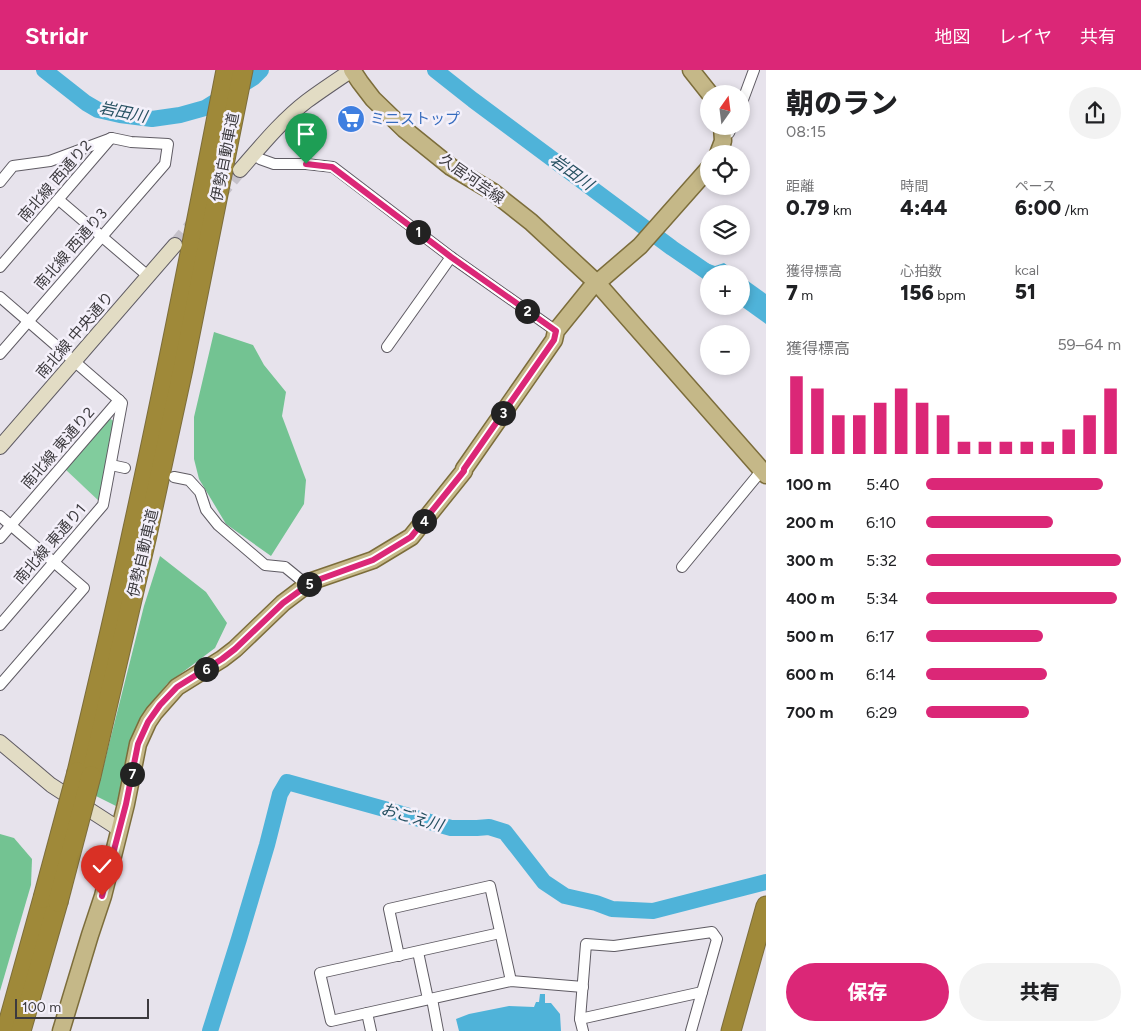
<!DOCTYPE html>
<html lang="ja">
<meta charset="utf-8">
<style>
body{margin:0;font-family:Figtree,"Noto Sans JP",sans-serif;background:#f2f2f2;color:#202124;height:100vh;display:flex;flex-direction:column;font-size:19px;white-space:nowrap}
*{box-sizing:border-box;margin:0}
p{font-size:16px;color:#757577}
.icon{flex:none;width:28px;height:28px;fill:none;stroke:currentColor;stroke-width:2;stroke-linecap:round;stroke-linejoin:round}
.map{position:relative;flex:1;overflow:hidden}
.details{display:flex;flex-direction:column;background:#fff;width:375px}
.details>*{flex:none}
.needle{width:32px;rotate:14deg}
.fabs{position:absolute;left:700px;top:15px;display:grid;gap:10px}
.fabs a{display:grid;place-items:center;width:50px;height:50px;border-radius:50%;background:#fff;box-shadow:0 2px 8px #0003;font-size:25px}
.scale{position:absolute;left:15px;bottom:12px;width:134px;box-sizing:border-box;padding-left:5px;border:2px solid #3c3a3e;border-top:0;font-size:14px;line-height:18px;white-space:nowrap;color:#3c3a3e;-webkit-text-stroke:4px #f4f0fa;paint-order:stroke}
.pin{position:absolute;display:grid;place-items:center;width:42px;height:42px;color:#fff;margin:-51px -21px;border-radius:50% 50% 50% 0;rotate:-45deg;box-shadow:0 0 5px #0007}
.pin .icon{rotate:45deg}
.km{position:absolute;width:25px;height:25px;margin:-12px;border-radius:50%;background:#222;color:#fff;font-size:14px;line-height:25px;text-align:center}
.round{display:grid;place-items:center;flex:none;width:52px;height:52px;border-radius:26px;background:#f2f2f2}
.overview{display:flex;align-items:center;justify-content:space-between;height:85px;padding:0 20px}
h1{font-size:28px;font-weight:800;line-height:38px}
.metrics{display:grid;grid-template-columns:repeat(3,1fr);gap:8px;height:85px;padding:5px 20px}
.metrics div{display:grid;align-content:center}
.metrics b{font-size:21px;font-weight:800}
.metrics small{font-size:14px;font-weight:400}
.metrics p{font-size:14px}
.chart{height:140px;padding:10px 20px}
.chart p{display:flex;justify-content:space-between}
.chart svg{width:100%;height:90px;margin-top:5px;stroke:#db2777;stroke-width:6}
.cta{display:flex;gap:10px;margin-top:auto;padding:10px 20px}
.cta a{flex:1;height:58px;border-radius:30px;background:#db2777;color:#fff;font-size:20px;font-weight:800;line-height:58px;text-align:center}
.cta a+a{background:#f2f2f2;color:#202124}
ul{padding:0 20px;list-style:none;font-size:16px}
li{display:grid;grid-template-columns:80px 60px 1fr;align-items:center;height:38px}
li i{height:12px;border-radius:6px;background:#db2777}
header{display:flex;align-items:center;gap:30px;box-sizing:border-box;height:70px;padding:0 25px;background:#db2777;color:#fff}
header strong{font-size:24px}
nav{display:flex;gap:28px;margin-inline-start:auto;font-size:18px}
main{display:flex;flex:1;min-height:0}
.map>svg:first-child{display:block}
.green{fill:#81cc9d}
.forest{fill:#73c392}
.water{fill:#4fb3d9}
.lines{fill:none;stroke-linecap:round;stroke-linejoin:round}
.river{stroke:#4fb3d9;stroke-width:16}
.building{fill:#6a4b8d}
.secondary-tunnel{stroke:#c5c1c9;stroke-width:14;stroke-dasharray:14 7;stroke-linecap:butt}
.street-casing{stroke:#5f5b63;stroke-width:12}
.secondary-casing{stroke:#5f5b63;stroke-width:16}
.primary-casing{stroke:#7c6d3b;stroke-width:19}
.highway-casing{stroke:#7c6d3b;stroke-width:21}
.street{stroke:#fff;stroke-width:10}
.secondary{stroke:#e2dcc4;stroke-width:14}
.primary{stroke:#c5b888;stroke-width:16}
.highway{stroke:#9f8939;stroke-width:19}
.highway-bridge-casing{stroke:#7c6d3b;stroke-width:21;stroke-linecap:butt}
.highway-bridge{stroke:#9f8939;stroke-width:19}
.route-casing{stroke:#fff;stroke-width:10}
.route{stroke:#db2777;stroke-width:6}
.labels{text-anchor:middle;dominant-baseline:central;stroke-width:5;stroke-linejoin:round;paint-order:stroke}
.shop-label{font-size:15px;fill:#366cbe;stroke:#f4f0fa;text-anchor:start}
.street-label{font-size:15px;fill:#3c3a3e;stroke:#f4f0fa}
.water-label{font-size:16px;font-style:italic;fill:#265061;stroke:#f4f0fa}
</style>
<header>
<strong>Stridr</strong>
<nav><a>地図</a><a>レイヤ</a><a>共有</a></nav>
</header>
<main>
<div class="map">
<svg width="766" height="961" viewBox="0 0 766 961">
<rect width="100%" height="100%" fill="#e7e3ec"/>
<polygon class="green" points="109,348 115,352 100,432 65,399"/>
<g class="forest">
<polygon points="214,262 253,275 264,295 286,322 282,346 306,410 304,434 271,486 226,454 199,409 194,389 194,347"/>
<polygon points="160,486 206,522 227,553 215,578 167,614 144,643 116,736 96,726 144,536"/>
<polygon points="0,764 14,768 32,789 31,815 0,921"/>
</g>
<g class="water">
<polygon points="667,179 715,196 724,193 739,204 709,204 709,213"/>
<polygon points="741,206 766,224 766,254 741,236"/>
<polygon points="540,924 545,924 545,933 551,933 560,944 561,961 459,961 456,949 469,944 509,936 534,937 536,932 539,932"/>
</g>
<g class="lines">
<g class="river">
<polyline points="44,0 86,33 98,40 120,45 152,49 180,45 205,38 253,8 261,0"/>
<polyline points="435,0 473,30 672,178 710,204"/>
<polyline points="210,961 239,869 267,775 280,724 287,712 388,740 451,758 477,758 489,757 505,762 544,812 565,826 596,833 612,839 653,841 766,812"/>
</g>
</g>
<polygon class="building" points="355,38 363,47 347,61 339,52"/>
<g class="lines">
<g class="secondary-tunnel">
<polyline points="218,126 240,100"/>
<polyline points="175,175 195,151"/>
</g>
<g class="street-casing">
<g id="street">
<polyline points="741,35 754,0"/>
<polyline points="723,65 729,63 732,56"/>
<polyline points="254,84 260,89 274,94 306,94 333,97 451,187 556,261"/>
<polyline points="0,112 13,96 50,91 112,68 131,72 168,74 165,94 0,284"/>
<polyline points="59,130 148,206"/>
<polyline points="0,197 111,68"/>
<polyline points="0,227 119,330"/>
<polyline points="387,277 451,187"/>
<polyline points="111,395 125,398"/>
<polyline points="174,407 189,410 200,422 206,440 218,455 265,495 285,497 307,515"/>
<polyline points="0,446 84,518 0,615"/>
<polyline points="0,468 119,330"/>
<polyline points="682,497 762,400"/>
<polyline points="0,555 103,435 122,333 119,330"/>
<polyline points="500,863 320,903 331,951 511,911 583,917"/>
<polyline points="418,882 428,929"/>
<polyline points="399,886 389,839 490,816 511,911"/>
<polyline points="432,929 438,961"/>
<polyline points="367,943 371,961"/>
<polyline points="580,949 702,922"/>
<polyline points="583,961 580,949 586,874 614,876 712,862 717,869 691,961"/>
</g>
</g>
<g class="secondary-casing">
<g id="secondary">
<path d="M240,100C261,76 282,50 307,31C322,20 337,10 352,0"/>
<polyline points="0,377 175,175"/>
<polyline points="0,672 51,715 119,759"/>
</g>
</g>
<g class="primary-casing">
<g id="primary">
<polyline points="352,0 360,12 373,29 404,59 451,97 493,122 531,152 598,214 766,405"/>
<polyline points="691,0 710,24"/>
<polyline points="718,84 723,71 722,56"/>
<polyline points="61,961 90,865 103,826 126,734 138,674 148,652 154,643 177,617 222,589 235,579 283,533 312,511 373,490 411,467 464,401 464,399 554,270 556,261 590,219 640,176 709,98"/>
</g>
</g>
<g class="highway-casing">
<g id="highway">
<path d="M77,702C96,622 115,543 132,463C166,309 196,155 226,0"/>
<polyline points="91,706 147,465 183,299 243,0"/>
<polyline points="6,961 43,828"/>
<polyline points="21,961 58,832"/>
<polyline points="731,961 766,836"/>
</g>
</g>
<use href="#street" class="street"/>
<use href="#secondary" class="secondary"/>
<use href="#primary" class="primary"/>
<use href="#highway" class="highway"/>
<g class="highway-bridge-casing">
<g id="highway-bridge">
<polyline points="43,828 77,702"/>
<polyline points="58,832 91,706"/>
</g>
</g>
<use href="#highway-bridge" class="highway-bridge"/>
</g>
<g class="lines">
<g class="route-casing">
<polyline id="route" points="102,826 126,734 138,674 148,652 160,635 177,617 222,589 235,579 283,533 312,512 373,490 411,467 464,401 464,399 554,270 556,261 451,187 332,97 306,94"/>
</g>
<use href="#route" class="route"/>
</g>
<defs>
<g id="supermarket-disc" transform="scale(1.4375)"><circle r="9.5" fill="#3f7fe0" stroke="#f4f0fa"/><path d="M-6-5.5h2.5l.6 2H6L4.5 2H-2.5L-4.4-4H-6ZM-1.5 3.2a1.3 1.3 0 1 0 .1 0ZM3 3.2a1.3 1.3 0 1 0 .1 0Z" fill="#fff"/></g>
</defs>
<g fill-rule="evenodd">
<use href="#supermarket-disc" x="351" y="49"/>
</g>
<g class="labels">
<g class="shop-label">
<text x="370" y="49">ミニストップ</text>
</g>
<g class="street-label">
<text transform="translate(225 87) rotate(-79)">伊勢自動車道</text>
<text transform="translate(472 109) rotate(35)">久居河芸線</text>
<text transform="translate(55 111) rotate(-49)">南北線 西通り2</text>
<text transform="translate(71 179) rotate(-49)">南北線 西通り3</text>
<text transform="translate(75 265) rotate(-49)">南北線 中央通り</text>
<text transform="translate(58 378) rotate(-49)">南北線 東通り2</text>
<text transform="translate(50 474) rotate(-49)">南北線 東通り1</text>
<text transform="translate(143 483) rotate(-77)">伊勢自動車道</text>
</g>
<g class="water-label">
<text transform="translate(123 42) rotate(12)">岩田川</text>
<text transform="translate(572 102) rotate(36)">岩田川</text>
<text transform="translate(412 747) rotate(16)">おごえ川</text>
</g>
</g>
</svg>
<div class="fabs">
<a><svg class="needle" viewBox="-14 -14 28 28"><path d="M0-13l5 13h-10z" fill="#e53935"/><path d="M0 13l5-13h-10z" fill="#757577"/></svg></a>
<a><svg class="icon" aria-label="locate" viewBox="0 0 24 24"><circle cx="12" cy="12" r="6"/><path d="M12 2v4M12 18v4M2 12h4M18 12h4"/></svg></a>
<a><svg class="icon" aria-label="layers" viewBox="0 0 24 24"><path d="M12 4l9 5-9 5-9-5zM3 14l9 5 9-5"/></svg></a>
<a>+</a>
<a>−</a>
</div>
<div class="scale">100 m</div>
<div class="pin" style="left:306px;top:94px;background:#1e9e55"><svg class="icon" aria-label="arrive" viewBox="0 0 24 24"><path d="M6 21V4h12l-3 4 3 4H6"/></svg></div>
<div class="pin" style="left:102px;top:826px;background:#d93025"><svg class="icon" aria-label="check" viewBox="0 0 24 24"><path d="M5 12l5 5 9-10"/></svg></div>
<b class="km" style="left:418px;top:162px">1</b>
<b class="km" style="left:527px;top:241px">2</b>
<b class="km" style="left:503px;top:343px">3</b>
<b class="km" style="left:424px;top:451px">4</b>
<b class="km" style="left:309px;top:514px">5</b>
<b class="km" style="left:206px;top:599px">6</b>
<b class="km" style="left:132px;top:704px">7</b>
</div>
<section class="details">
<div class="overview"><div><h1>朝のラン</h1><p>08:15</p></div><a class="round"><svg class="icon" aria-label="share" viewBox="0 0 24 24"><path d="M12 15V3M7 8l5-5 5 5M5 13v7h14v-7"/></svg></a></div>
<div class="metrics">
<div><p>距離</p><b>0.79<small> km</small></b></div>
<div><p>時間</p><b>4:44</b></div>
<div><p>ペース</p><b>6:00<small> /km</small></b></div>
</div>
<div class="metrics">
<div><p>獲得標高</p><b>7<small> m</small></b></div>
<div><p>心拍数</p><b>156<small> bpm</small></b></div>
<div><p>kcal</p><b>51</b></div>
</div>
<div class="chart"><p><span>獲得標高</span>59–64 m</p>
<svg viewBox="0 0 160 44" preserveAspectRatio="none"><path d="M5 44V6M15 44V12M25 44V25M35 44V25M45 44V19M55 44V12M65 44V19M75 44V25M85 44V38M95 44V38M105 44V38M115 44V38M125 44V38M135 44V32M145 44V25M155 44V12"/></svg>
</div>
<ul>
<li><b>100 m</b>5:40<i style="width:91%"></i></li>
<li><b>200 m</b>6:10<i style="width:65%"></i></li>
<li><b>300 m</b>5:32<i style="width:100%"></i></li>
<li><b>400 m</b>5:34<i style="width:98%"></i></li>
<li><b>500 m</b>6:17<i style="width:60%"></i></li>
<li><b>600 m</b>6:14<i style="width:62%"></i></li>
<li><b>700 m</b>6:29<i style="width:53%"></i></li>
</ul>
<div class="cta"><a>保存</a><a>共有</a></div>
</section>
</main>
